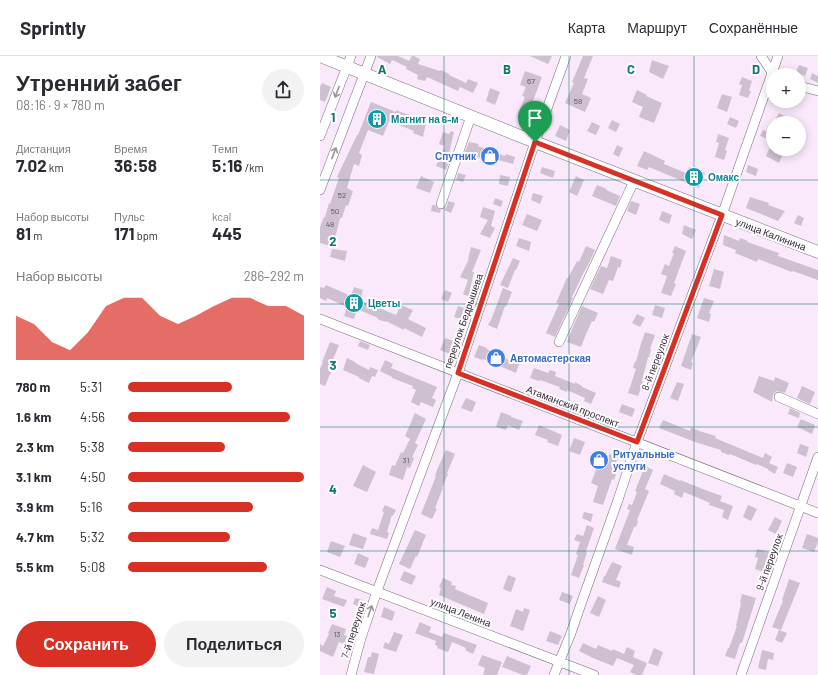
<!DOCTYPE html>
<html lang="ru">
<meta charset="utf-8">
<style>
body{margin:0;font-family:Barlow,sans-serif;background:#f2f2f3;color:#2b2b33;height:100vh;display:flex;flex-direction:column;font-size:15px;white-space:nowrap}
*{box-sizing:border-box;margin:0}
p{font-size:13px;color:#7c7c81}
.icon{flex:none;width:22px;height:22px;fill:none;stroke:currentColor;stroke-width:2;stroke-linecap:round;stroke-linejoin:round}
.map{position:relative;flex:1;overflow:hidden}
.drawer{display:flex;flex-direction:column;background:#fff;width:320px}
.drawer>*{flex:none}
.tools{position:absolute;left:446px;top:12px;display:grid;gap:8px}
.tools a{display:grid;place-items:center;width:40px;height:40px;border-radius:50%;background:#fff;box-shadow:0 2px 10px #0003;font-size:20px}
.pin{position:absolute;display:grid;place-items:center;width:34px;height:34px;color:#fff;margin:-41px -17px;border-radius:50% 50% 50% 0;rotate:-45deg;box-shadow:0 0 4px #0007}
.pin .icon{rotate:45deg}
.round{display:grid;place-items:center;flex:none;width:42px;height:42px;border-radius:21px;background:#f2f2f3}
.summary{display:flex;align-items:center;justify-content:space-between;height:68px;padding:0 16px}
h1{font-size:22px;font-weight:700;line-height:30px}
.figures{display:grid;grid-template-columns:repeat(3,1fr);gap:6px;height:68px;padding:4px 16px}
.figures div{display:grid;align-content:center}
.figures b{font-size:17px;font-weight:700}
.figures small{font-size:11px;font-weight:400}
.figures p{font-size:11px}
.chart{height:112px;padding:8px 16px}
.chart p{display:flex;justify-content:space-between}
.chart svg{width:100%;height:72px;margin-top:4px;fill:#d93025;opacity:.7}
.button{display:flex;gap:8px;margin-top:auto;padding:8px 16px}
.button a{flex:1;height:46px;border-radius:24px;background:#d93025;color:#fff;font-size:16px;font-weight:700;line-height:46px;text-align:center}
.button a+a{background:#f2f2f3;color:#2b2b33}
ul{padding:0 16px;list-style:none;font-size:13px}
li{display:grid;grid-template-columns:64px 48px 1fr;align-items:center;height:30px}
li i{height:10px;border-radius:5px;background:#d93025}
header{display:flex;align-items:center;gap:24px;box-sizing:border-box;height:56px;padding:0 20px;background:#fff;border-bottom:1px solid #e1e1e2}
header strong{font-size:19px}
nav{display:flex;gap:22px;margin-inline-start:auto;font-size:14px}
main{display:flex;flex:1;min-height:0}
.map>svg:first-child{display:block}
.building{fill:#cfc0d1}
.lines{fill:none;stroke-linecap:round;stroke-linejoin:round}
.minor-casing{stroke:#776979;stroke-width:10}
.major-casing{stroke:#776979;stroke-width:13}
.minor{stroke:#fff;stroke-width:9}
.major{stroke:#fff;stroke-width:12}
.oneway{stroke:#9a979a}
.route-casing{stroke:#fff;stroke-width:8}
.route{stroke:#d93025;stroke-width:5}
.grid{fill:none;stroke:#0f766e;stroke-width:1;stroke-opacity:0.55}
.labels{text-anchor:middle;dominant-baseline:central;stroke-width:4;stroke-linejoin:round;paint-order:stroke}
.number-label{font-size:8px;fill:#5c535d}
.culture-label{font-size:10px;font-weight:bold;fill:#0d838f;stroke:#fefbff;text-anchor:start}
.shop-label{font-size:10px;font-weight:bold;fill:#366cbe;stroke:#fefbff;text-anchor:start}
.street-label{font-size:10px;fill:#352f36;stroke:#fefbff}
.grid-label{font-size:13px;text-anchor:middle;font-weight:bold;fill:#0f766e;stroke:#fefbff;stroke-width:4;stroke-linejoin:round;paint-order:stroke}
</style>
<header>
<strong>Sprintly</strong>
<nav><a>Карта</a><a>Маршрут</a><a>Сохранённые</a></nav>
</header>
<main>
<section class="drawer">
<div class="summary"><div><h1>Утренний забег</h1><p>08:16 · 9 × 780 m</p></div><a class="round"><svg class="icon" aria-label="share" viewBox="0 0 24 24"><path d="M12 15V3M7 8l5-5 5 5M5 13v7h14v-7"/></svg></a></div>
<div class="figures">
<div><p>Дистанция</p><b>7.02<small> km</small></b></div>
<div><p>Время</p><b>36:58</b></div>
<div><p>Темп</p><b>5:16<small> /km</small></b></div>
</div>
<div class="figures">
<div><p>Набор высоты</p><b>81<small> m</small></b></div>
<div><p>Пульс</p><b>171<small> bpm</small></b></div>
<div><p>kcal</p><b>445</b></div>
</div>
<div class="chart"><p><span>Набор высоты</span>286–292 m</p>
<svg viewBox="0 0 160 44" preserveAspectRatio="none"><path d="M0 44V17L10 22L20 33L30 38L40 27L50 11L60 6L70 6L80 17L90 22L100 17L110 11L120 6L130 6L140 11L150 11L160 17V44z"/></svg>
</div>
<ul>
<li><b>780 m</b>5:31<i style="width:59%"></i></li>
<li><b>1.6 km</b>4:56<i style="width:92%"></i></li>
<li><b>2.3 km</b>5:38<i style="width:55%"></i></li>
<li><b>3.1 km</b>4:50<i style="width:100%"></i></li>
<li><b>3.9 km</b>5:16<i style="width:71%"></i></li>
<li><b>4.7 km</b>5:32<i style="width:58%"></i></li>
<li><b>5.5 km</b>5:08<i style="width:79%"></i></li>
</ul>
<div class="button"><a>Сохранить</a><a>Поделиться</a></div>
</section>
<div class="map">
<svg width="498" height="619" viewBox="0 0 498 619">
<rect width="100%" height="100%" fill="#f9e9fb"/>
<g class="building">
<polygon points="57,0 78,0 89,5 92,0 94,0 100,3 98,8 120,15 121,14 129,18 129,19 146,27 148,23 158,27 153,37 140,31 138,35 107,21 105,25 97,23 98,19 86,13 87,11 72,4 70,8 57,1"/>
<polygon points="210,0 232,0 228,8"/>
<polygon points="263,0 273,0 264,22 268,23 262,38 271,42 265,56 245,47 254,27 252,26"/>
<polygon points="332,4 349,10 343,23 329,16"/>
<polygon points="479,9 488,12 485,20 476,16"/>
<polygon points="205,15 222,21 207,61 198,58 205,41 202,40 206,31 200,29"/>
<polygon points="492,17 498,20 498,27 490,23"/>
<polygon points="422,21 432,25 429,35 431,35 428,42 419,39 422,29 419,28"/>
<polygon points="2,27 11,31 5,46 0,44 0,31"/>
<polygon points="170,32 180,36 175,49 166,45"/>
<polygon points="317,34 327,39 326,40 342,47 334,67 319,61 323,51 312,46"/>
<polygon points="402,38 412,41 407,56 397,52"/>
<polygon points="51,46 76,56 76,54 92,60 91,62 106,67 103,81 93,77 94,75 69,65 63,80 48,74 39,97 42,99 39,110 34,108 27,132 33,135 28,150 26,149 22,162 20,162 13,191 0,187 0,171 4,161 5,161 9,147 10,148 19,122 17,121 37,79 38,79"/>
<polygon points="459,57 465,60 462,67 455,64"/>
<polygon points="410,61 419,65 416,72 407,68"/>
<polygon points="292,64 300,68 296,76 288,72"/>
<polygon points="272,66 280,70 276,79 267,75"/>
<polygon points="240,69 250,74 246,85 235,80"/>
<polygon points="443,74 451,77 449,83 440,80"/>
<polygon points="131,75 134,76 128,102 130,103 126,114 116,110 125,90 119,88 123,76 129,78"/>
<polygon points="398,78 409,82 405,94 407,95 404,104 395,101 399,87 396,86"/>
<polygon points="149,86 159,88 158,90 185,100 186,98 195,101 193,108 175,103 174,107 155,100 155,101 144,98"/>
<polygon points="297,89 303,92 299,101 293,98"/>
<polygon points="449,93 459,93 464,96 459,107 446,100"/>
<polygon points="324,95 345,105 344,108 366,117 369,111 385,117 379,132 329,111 327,114 317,110"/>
<polygon points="428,109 438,113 436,120 426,116"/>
<polygon points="222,111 235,115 233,122 220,117"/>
<polygon points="138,117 146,119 143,126 136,124"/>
<polygon points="180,119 190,121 188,130 179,128"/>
<polygon points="101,120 114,126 110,137 96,132"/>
<polygon points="256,120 264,124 257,140 249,136"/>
<polygon points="277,129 287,133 286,134 300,140 296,150 272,140"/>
<polygon points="213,137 223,140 220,148 211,144"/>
<polygon points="430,141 449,147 448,149 465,155 458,165 426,152"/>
<polygon points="175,142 183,145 181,151 173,148"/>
<polygon points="128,145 135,147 131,157 124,154 127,150"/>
<polygon points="311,145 320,148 316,159 307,155"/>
<polygon points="112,149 115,149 117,152 121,154 120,157 111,155"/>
<polygon points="163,151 175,155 171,170 175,172 170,182 160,178 168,164 160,161"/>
<polygon points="342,155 352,159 349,168 339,164"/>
<polygon points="207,158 222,164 217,175 202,169"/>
<polygon points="478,159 484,162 481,170 474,167"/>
<polygon points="364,169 376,174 372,183 362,178"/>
<polygon points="404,179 419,185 420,182 428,185 427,186 459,197 458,200 498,214 498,224 473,215 472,216 438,203 437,206 415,197 416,194 403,189"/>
<polygon points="199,182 211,186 209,195 196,190"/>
<polygon points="266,190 275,194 268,209 263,218 252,241 253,242 235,281 226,277 239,248 236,247 247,222 248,222 257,205 259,206"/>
<polygon points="355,190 366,195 354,227 356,228 351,240 341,237 347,220 341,218 345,208 349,210 354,197 352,197"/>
<polygon points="151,191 161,194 152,216 154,216 150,233 153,234 150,241 143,238 148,224 140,221 149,203 148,203"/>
<polygon points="12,193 27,195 25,205 10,201"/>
<polygon points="291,200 302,204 300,212 298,211 293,225 289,224 283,238 270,233 281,210 287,212"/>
<polygon points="193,202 200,205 196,214 195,214 188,232 180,229"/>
<polygon points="394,213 404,216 400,233 389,230"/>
<polygon points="6,229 31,240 34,231 43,234 40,244 76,259 81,249 93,254 88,263 106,272 102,281 84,272 84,274 66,265 66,266 57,263 58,262 37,253 34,263 24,260 27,251 7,242 6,245 0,242 0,231 4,232"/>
<polygon points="183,232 192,236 186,251 185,250 177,273 168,269 171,264"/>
<polygon points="125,234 132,237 128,246 121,243"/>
<polygon points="384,242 394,245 389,257 391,258 389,266 377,262"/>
<polygon points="335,249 345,252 342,262 332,259"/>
<polygon points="138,250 147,253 144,264 134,261"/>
<polygon points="262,250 278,257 274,266 272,265 266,278 261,291 247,286 252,273"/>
<polygon points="317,258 325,262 320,271 312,267"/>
<polygon points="325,276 335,279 330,293 331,293 329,301 328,301 322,325 323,326 318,340 308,337 316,313 313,312 315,305 316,306 320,291"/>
<polygon points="372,278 381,281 371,306 373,307 371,314 361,310"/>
<polygon points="125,282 136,286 132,299 120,294"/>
<polygon points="40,285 50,289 48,294 38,290"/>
<polygon points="10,286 19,289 8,315 11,316 5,330 0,328 0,313 3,306 2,306"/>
<polygon points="159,289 167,292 166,293 181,299 181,301 199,308 196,317 163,303 162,304 154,301"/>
<polygon points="27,302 35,306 35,307 49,314 50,311 58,314 55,321 52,320 49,327 39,322 39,321 23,314"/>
<polygon points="65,304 73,308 71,312 117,331 112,342 116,344 113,351 101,346 99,350 91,346 96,334 92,332 93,330 72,322 72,321 60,315"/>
<polygon points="214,312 228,317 230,314 236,316 235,320 255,328 255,326 262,330 262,331 276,337 271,348 264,345 265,342 247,334 247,336 239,333 240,331 220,324 219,325 210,322"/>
<polygon points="439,320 454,325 455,321 469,327 465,337 456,335 453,339 452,346 433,336"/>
<polygon points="357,326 364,328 358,345 350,342"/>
<polygon points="482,330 495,336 490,348 477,342"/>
<polygon points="146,342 156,346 152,356 141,352"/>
<polygon points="302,348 315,353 312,361 299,356"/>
<polygon points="470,352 480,357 479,362 468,358"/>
<polygon points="181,356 191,360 191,361 203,365 199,374 188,369 186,374 176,371"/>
<polygon points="95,357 106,363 95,387 98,389 92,401 94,402 90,412 87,411 83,424 69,419 72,409 75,410 81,396 83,397 90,383 85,380"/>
<polygon points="481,363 495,369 492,378 477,371"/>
<polygon points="343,364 370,375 371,371 379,375 396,380 395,382 443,402 445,397 452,401 449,407 458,411 455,418 448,414 448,413 437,408 436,409 410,398 409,399 401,396 401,394 375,386 339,372"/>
<polygon points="219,369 242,379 238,390 227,386 228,384 215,379"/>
<polygon points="254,382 265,386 260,399 249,395"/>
<polygon points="480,388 489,391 486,401 477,397"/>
<polygon points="126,394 135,398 127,417 128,418 122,432 123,432 115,452 117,453 112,463 101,458 116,420 115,420 117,414"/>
<polygon points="289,398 298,400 293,417 296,418 294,424 292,423 283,449 273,446 278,430 271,427 278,409 271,406 273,399 288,404"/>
<polygon points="467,407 477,411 473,421 463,417"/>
<polygon points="43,409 56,416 47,436 33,430"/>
<polygon points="325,410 333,414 325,433 329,435 317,464 318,465 316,471 314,471 307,489 314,491 312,499 295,493 310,454 307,453 309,448 312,449 317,436 315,435"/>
<polygon points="344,418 360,425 360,424 388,435 402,440 400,445 413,450 408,464 402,461 404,454 389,449 390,447 364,436 362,442 354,438 355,435 340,428"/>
<polygon points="65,449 76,454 73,460 72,459 67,476 69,477 67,483 50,478 52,472 58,474 64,456 62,455"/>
<polygon points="428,449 437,453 431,465 423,461"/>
<polygon points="264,456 273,458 271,466 262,462"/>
<polygon points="455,461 462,465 456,478 448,474"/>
<polygon points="267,469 274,472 266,495 267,496 263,509 264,509 259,522 251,519 258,499 256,498 260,486 254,484 257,478 263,480"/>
<polygon points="95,474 106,479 97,501 96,500 90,513 79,508"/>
<polygon points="33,477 47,482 43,493 29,489"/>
<polygon points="487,478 498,482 498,486 494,496 482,492"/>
<polygon points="11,485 25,490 20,501 7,496"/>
<polygon points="437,493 450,496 444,516 435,513 438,502 435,501"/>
<polygon points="38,497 49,502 45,512 34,508"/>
<polygon points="292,506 302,510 296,524 301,526 299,532 282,526 284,520 285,520"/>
<polygon points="84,515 96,520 92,529 80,524"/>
<polygon points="188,519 196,522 191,536 183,533"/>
<polygon points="123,522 132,526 131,529 136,530 135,533 168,547 164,558 119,539 121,532 119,531"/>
<polygon points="469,523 480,527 461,574 452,571 463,545 462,544"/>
<polygon points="7,531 16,535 14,540 27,544 24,551 2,543"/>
<polygon points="242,536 253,540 250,548 239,544"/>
<polygon points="422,538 436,542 422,587 420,587 415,603 405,600 408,592 409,592 417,570 416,570 421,547 420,546"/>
<polygon points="278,540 286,544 279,561 270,557"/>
<polygon points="35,542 43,544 40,551 33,548"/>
<polygon points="64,551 75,556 72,565 61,561"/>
<polygon points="204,552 210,554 203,575 190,570 196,553 203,556"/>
<polygon points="100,566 111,571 109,576 122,581 124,577 157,589 153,598 145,594 146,592 132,586 128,596 117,592 118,590 115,589 116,585 95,577"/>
<polygon points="12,568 26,573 24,579 27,580 24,588 19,586 13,601 0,595 0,588 3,590 9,578 8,577"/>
<polygon points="459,574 467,577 462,587 455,584"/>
<polygon points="230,575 242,580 238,589 226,585"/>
<polygon points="74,576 83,579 76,596 63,592 65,586 69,588"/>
<polygon points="263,587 276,593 278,589 292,595 293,593 304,598 307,591 315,595 313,601 327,607 322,619 316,619 310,616 314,609 297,602 293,610 273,602 259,595"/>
<polygon points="334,592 343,596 338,610 328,607"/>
<polygon points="442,594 454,597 453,604 448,603 446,614 438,612"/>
<polygon points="52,596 59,598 54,618 44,616 48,601 51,601"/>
<polygon points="162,599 182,606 177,619 163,619 165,612 158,609"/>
<polygon points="187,600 211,610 207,619 203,619 182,611"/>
</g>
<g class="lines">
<g class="minor-casing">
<g id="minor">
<polyline points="441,0 452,16 455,17"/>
<polyline points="479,30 498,35"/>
<polyline points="0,80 31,0"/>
<polyline points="0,134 51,0"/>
<polyline points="121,148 151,60"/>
<polyline points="0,263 498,457"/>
<polyline points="239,286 314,125"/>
<polyline points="459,341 498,358"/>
<polyline points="0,514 274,619"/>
<polyline points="31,619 41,582 57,535 138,317 215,86 246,0"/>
<polyline points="234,619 251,577 261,548 298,444 317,386 402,159 458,0"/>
<polyline points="421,619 498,401"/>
</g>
</g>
<g class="major-casing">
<polyline id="major" points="0,0 215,86 498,196"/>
</g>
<use href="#minor" class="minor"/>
<use href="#major" class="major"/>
</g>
<defs><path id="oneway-shaft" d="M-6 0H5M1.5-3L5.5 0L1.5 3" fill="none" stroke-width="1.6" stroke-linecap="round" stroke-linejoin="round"/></defs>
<g class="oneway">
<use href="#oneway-shaft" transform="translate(17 36) rotate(111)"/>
<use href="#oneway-shaft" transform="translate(14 97) rotate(-69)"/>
<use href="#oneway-shaft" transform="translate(50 555) rotate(-71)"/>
</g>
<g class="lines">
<g class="route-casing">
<polygon id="route" points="215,86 402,159 317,386 138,317"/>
</g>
<use href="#route" class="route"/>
</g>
<path class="grid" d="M124,0V619M249,0V619M374,0V619M0,124H498M0,248H498M0,371H498M0,495H498"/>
<defs>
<g id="building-disc" transform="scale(1)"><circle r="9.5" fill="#0f9aa8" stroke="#fefbff"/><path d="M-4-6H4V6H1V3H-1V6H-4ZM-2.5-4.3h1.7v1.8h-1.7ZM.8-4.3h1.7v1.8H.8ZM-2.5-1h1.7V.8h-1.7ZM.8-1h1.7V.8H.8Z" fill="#fff"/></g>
<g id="shop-disc" transform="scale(1)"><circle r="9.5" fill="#3f7fe0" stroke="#fefbff"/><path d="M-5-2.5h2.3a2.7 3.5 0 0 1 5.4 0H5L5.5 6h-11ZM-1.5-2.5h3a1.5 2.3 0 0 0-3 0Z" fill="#fff"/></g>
</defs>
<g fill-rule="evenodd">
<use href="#building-disc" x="57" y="63"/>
<use href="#shop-disc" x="170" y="100"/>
<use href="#building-disc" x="374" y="121"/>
<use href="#building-disc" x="34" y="247"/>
<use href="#shop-disc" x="176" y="302"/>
<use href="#shop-disc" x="279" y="404"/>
</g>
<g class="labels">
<g class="number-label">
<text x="211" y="25">67</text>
<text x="258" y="45">58</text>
<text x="22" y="139">52</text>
<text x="15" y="155">50</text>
<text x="10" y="168">48</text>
<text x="86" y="404">31</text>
<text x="17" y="578">13</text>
</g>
<g class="culture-label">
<text x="71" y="63">Магнит на 6-м</text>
<text x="388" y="121">Омакс</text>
<text x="48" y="247">Цветы</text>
</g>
<g class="shop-label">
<text x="156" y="100" text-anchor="end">Спутник</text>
<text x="190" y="302">Автомастерская</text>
<text x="293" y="398">Ритуальные<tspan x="293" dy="12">услуги</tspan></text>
</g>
<g class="street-label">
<text transform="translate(451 178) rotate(21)">улица Калинина</text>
<text transform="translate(143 265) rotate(-71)">переулок Бедрышева</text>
<text transform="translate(335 306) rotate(-69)">8-й переулок</text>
<text transform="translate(253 350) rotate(21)">Атаманский проспект</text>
<text transform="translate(449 506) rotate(-70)">9-й переулок</text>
<text transform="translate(141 556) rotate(21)">улица Ленина</text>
<text transform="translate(33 574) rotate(-72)">7-й переулок</text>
</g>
</g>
<g class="grid-label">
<text x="62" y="18">A</text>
<text x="187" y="18">B</text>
<text x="311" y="18">C</text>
<text x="436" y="18">D</text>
<text x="13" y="66">1</text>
<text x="13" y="190">2</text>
<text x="13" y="314">3</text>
<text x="13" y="438">4</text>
<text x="13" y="562">5</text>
</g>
</svg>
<div class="tools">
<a>+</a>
<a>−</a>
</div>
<div class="pin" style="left:215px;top:86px;background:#1e9e55"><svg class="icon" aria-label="arrive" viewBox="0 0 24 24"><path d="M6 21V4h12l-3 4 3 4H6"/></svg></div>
</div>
</main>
